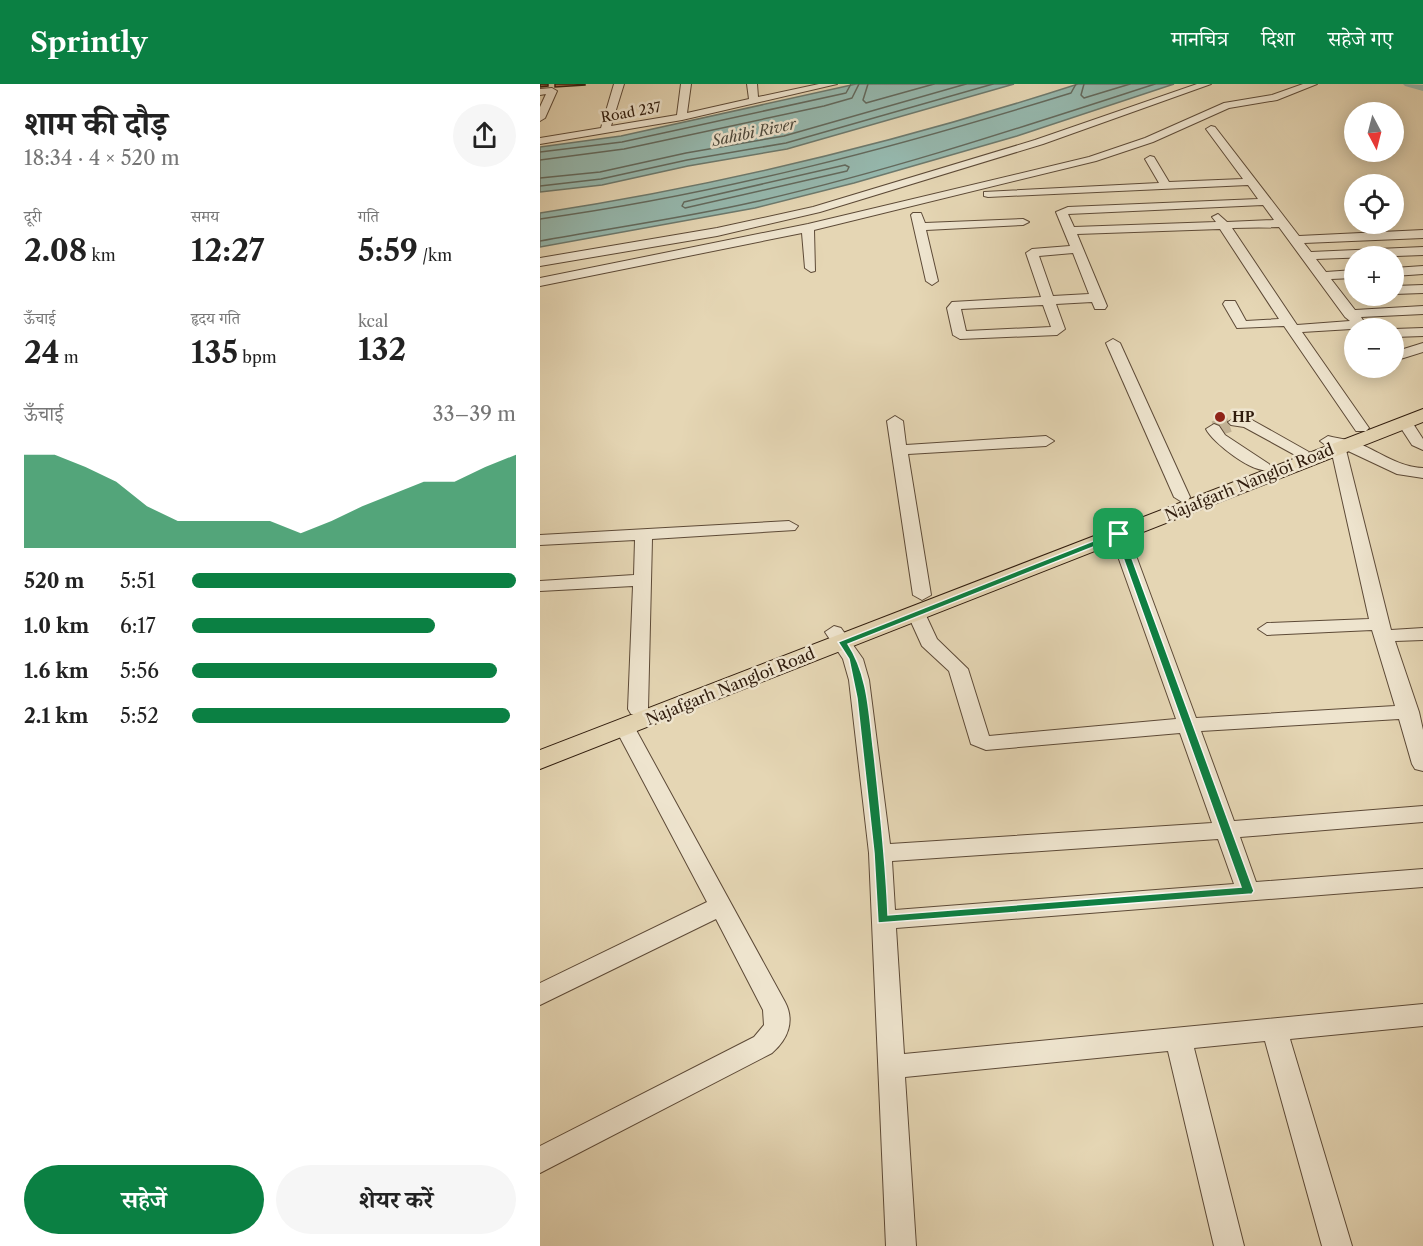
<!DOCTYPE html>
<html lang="hi">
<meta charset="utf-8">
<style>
body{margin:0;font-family:"Libre Caslon Text","Noto Serif Devanagari",serif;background:#f6f6f6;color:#222;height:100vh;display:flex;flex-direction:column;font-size:22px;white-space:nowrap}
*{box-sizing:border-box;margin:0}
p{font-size:20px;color:#767676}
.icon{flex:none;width:33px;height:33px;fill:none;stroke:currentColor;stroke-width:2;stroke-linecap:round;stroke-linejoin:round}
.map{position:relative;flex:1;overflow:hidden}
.details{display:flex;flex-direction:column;background:#fff;width:540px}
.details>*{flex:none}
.needle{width:39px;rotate:173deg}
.buttons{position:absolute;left:804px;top:18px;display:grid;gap:12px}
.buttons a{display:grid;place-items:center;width:60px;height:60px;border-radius:50%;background:#fff;box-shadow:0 3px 15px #0003;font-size:30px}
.pin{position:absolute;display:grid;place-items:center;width:51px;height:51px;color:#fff;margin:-26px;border-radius:12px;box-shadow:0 3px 9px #0006}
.round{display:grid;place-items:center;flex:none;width:63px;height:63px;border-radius:32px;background:#f6f6f6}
.headline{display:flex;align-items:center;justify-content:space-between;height:102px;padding:0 24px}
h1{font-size:33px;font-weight:700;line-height:45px}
.figures{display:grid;grid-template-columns:repeat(3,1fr);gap:9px;height:102px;padding:6px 24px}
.figures div{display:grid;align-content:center}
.figures b{font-size:30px;font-weight:700}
.figures small{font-size:16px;font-weight:400}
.figures p{font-size:16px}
.chart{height:168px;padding:12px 24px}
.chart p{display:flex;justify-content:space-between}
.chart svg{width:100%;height:108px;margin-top:6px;fill:#0b8043;opacity:.7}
.button{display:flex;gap:12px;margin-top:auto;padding:12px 24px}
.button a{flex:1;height:69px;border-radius:36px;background:#0b8043;color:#fff;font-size:24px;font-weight:700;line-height:69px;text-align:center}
.button a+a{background:#f6f6f6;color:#222}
ul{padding:0 24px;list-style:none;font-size:20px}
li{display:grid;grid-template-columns:96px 72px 1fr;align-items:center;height:45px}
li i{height:15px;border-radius:8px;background:#0b8043}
header{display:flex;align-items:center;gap:36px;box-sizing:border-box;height:84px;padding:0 30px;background:#0b8043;color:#fff}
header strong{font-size:28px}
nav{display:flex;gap:33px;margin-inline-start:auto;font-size:21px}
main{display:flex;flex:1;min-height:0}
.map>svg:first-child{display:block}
.water{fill:#96b9af;stroke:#6d7a6e;stroke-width:1.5}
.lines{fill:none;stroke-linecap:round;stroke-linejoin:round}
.shore{stroke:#636a5e;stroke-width:1.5}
.canal{fill:#96b9af;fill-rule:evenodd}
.minor-tunnel{stroke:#c1b193;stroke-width:16;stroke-dasharray:16 8;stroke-linecap:butt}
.minor-casing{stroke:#5d4a37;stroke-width:2}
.major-casing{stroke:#301c0d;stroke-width:2}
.minor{fill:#eee4ce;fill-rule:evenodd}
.major{fill:#e5d6b4;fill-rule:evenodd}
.wall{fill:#ad7353;stroke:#301c0d;stroke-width:1.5}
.shaded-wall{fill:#8d5e43;stroke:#301c0d;stroke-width:1.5}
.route{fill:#0b8043;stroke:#fff;stroke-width:1.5;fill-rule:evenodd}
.poi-dot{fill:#8f2418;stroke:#eee4ce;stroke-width:2}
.labels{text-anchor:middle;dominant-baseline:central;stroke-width:5;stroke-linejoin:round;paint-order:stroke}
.far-street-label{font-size:14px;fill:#301c0d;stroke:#eee4ce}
.far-poi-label{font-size:14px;font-weight:bold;fill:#301c0d;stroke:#eee4ce;text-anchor:start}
.far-water-label{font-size:15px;font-style:italic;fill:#4f4b3e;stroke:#eee4ce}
.street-label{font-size:16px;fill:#301c0d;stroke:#eee4ce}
</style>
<header>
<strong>Sprintly</strong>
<nav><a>मानचित्र</a><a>दिशा</a><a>सहेजे गए</a></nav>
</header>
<main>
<section class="details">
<div class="headline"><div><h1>शाम की दौड़</h1><p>18:34 · 4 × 520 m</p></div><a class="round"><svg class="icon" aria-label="share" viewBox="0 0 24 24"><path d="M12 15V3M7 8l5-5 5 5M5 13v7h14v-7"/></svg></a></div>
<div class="figures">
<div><p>दूरी</p><b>2.08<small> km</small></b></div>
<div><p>समय</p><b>12:27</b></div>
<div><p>गति</p><b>5:59<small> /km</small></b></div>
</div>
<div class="figures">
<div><p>ऊँचाई</p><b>24<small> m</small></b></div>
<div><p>हृदय गति</p><b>135<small> bpm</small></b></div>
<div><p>kcal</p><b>132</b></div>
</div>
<div class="chart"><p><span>ऊँचाई</span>33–39 m</p>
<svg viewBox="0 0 160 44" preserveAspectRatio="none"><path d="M0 44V6L10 6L20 11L30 17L40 27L50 33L60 33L70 33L80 33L90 38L100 33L110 27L120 22L130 17L140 17L150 11L160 6V44z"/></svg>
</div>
<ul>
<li><b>520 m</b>5:51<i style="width:100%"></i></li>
<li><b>1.0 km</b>6:17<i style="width:75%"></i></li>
<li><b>1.6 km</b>5:56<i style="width:94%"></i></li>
<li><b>2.1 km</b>5:52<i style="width:98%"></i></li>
</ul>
<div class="button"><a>सहेजें</a><a>शेयर करें</a></div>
</section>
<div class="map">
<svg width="883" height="1162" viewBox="0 0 883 1162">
<rect width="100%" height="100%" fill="#e5d6b4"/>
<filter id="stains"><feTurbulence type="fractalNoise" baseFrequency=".00333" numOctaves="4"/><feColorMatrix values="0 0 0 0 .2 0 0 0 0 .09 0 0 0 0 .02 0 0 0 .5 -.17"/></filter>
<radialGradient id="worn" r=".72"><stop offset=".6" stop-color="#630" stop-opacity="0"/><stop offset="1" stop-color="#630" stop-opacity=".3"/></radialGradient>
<g class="water">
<polygon points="316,0 474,0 247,65 148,82 62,101 0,108 0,63 81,52"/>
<path d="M538,0H634L477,52L314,99L215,124L0,163V129C183,101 362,57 538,0Z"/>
</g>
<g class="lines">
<g class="shore">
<polyline points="328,0 323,16 326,19 394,0"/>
<polyline points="544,0 541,11 544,14 590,0"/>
<polyline points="0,68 82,58 306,9 311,0"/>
<polyline points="0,76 84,65 284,22 312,14 319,0"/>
<polygon points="305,81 309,83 307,87 145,124 142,122 144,118"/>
<polyline points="0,94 60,88 146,69 244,52 426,0"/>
<polyline points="0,102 61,95 147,76 246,59 453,0"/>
<path d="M0,135C181,110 357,63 531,9L536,0"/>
<path d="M0,157C71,144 144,134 214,118C350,87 482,43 615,0"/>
</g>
<polygon class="canal" points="863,0 883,1 883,7 865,2"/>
<polyline class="minor-tunnel" points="674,345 696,338"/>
<g class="minor-casing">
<g id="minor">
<polygon points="74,0 84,0 71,42 137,31 141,0 151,0 147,29 209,15 207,0 217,0 218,13 279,0 297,0 142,36 0,60 0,54 61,44"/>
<polygon points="657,0 671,0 503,60 280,128 177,152 0,182 0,174 177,144 273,123 495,56"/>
<polygon points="763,0 777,0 737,16 689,24 613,58 556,77 274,146 275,187 271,188 265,184 262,149 0,202 0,194 268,140 549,73 605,54 684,19 732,11"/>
<polygon points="0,5 12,4 17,7 5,34 0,37 0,23 6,10 0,11"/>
<path d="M671,42L675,43L759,152L883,146V154L764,159L771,168L883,163V171L776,175L786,188L814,186V194L791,195L815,226L883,222V230L821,233L828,244L762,248L829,344L826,347H816L744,242L697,244L683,220L685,217H695L706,237L739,235L680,145L537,150L567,222L565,225H555L552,218L516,220L525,245L517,251L420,255L413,251L407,224L412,218L501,213L486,169L492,165L530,162L516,128L528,123L718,115L708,101L448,113L444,112V108L619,99L605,75L610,72L614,73L629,98L703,95L666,45ZM723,121L734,136L687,138L678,130L672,133L676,138L534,143L528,130ZM739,143L805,233L810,237L757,241L692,144ZM533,169L549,210L513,212L499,172ZM503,221L511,243L426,247L421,225Z"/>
<polygon points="373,129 381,129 385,139 483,135 489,138 483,141 386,146 398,197 392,201 386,197 371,131"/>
<polygon points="883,182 883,190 854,192 854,184"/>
<polygon points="883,201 883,209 854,210 854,202"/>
<polygon points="883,244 883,252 854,253 854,245"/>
<polygon points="573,255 580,259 650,413 648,417 642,418 634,413 566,259"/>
<polygon points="883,259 883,268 854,277 854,268"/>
<polygon points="355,332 363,337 366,361 506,352 514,357 506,362 368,370 391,511 382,516 373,511 347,337"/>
<polygon points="696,333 712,336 769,368 767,371 755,371 704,343 691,341 688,338"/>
<polygon points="865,333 870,335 883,355 883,366 872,361 857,338"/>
<path d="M674,340L679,342L685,351L729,380L731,383L729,386C713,390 673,359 666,345Z"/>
<path d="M788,352C799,355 808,355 820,360C841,369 859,383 883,384V394L857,390L806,366L851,546L883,544V556L855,557L879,628L883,646V687L875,685L872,680L859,635L661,647L694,737L883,722V738L700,753L716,798L883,785V803L356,844L364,970L883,920V942L750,955L812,1162H782L725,957L654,964L704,1162H674L628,967L365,993L376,1162H346L329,769L309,596L303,575L285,548L294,542L301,544L323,575L329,596L350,760L672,739L640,649L446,666L431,660L409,587L382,562L367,529L376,523L383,525L397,555L428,585L449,652L636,635L570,450L579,445L588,450L656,634L855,622L832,546L727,551L718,545L727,539L829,535L791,365L780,357ZM678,755L694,800L355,826L352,777Z"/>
<polygon points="249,437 258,442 255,446 112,455 108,625 105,630 91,630 88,625 93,502 0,507 0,497 94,491 95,456 0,461 0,451"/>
<path d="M85,637L92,639L95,644L245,918C255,937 248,955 232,969L0,1089V1062L214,953L224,941L223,926L176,835L0,921V899L167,818L75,644L78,639Z"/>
</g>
</g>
<g class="major-casing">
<polygon id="major" points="883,325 883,338 0,685 0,666"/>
</g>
<use href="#minor" class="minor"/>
<use href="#major" class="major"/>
</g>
<polygon class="wall" points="15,0 45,0 45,1 15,3"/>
<polygon class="shaded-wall" points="0,0 8,0 8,2 0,3"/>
<path class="route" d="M576,448L583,450L714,807L712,810L338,839L334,769L317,614L309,575L298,558ZM576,454L701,803L348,831C346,777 340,724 334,670C329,633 329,592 308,560Z"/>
<circle class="poi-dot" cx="680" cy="333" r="6"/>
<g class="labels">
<g class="far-street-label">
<text transform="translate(91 28) rotate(-10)">Road 237</text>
</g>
<g class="far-poi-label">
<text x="692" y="333">HP</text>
</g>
<g class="far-water-label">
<text transform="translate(214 48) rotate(-12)">Sahibi River</text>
</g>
<g class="street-label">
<text transform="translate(709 398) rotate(-22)">Najafgarh Nangloi Road</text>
<text transform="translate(190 602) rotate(-22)">Najafgarh Nangloi Road</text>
</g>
</g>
<rect width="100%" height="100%" filter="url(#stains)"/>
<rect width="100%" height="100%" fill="url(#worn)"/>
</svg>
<div class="buttons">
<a><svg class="needle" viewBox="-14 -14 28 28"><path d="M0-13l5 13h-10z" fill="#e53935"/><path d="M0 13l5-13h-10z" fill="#767676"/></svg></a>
<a><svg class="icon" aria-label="locate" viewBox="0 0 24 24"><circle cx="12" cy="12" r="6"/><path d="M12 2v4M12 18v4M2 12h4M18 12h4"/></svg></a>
<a>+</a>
<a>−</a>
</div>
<div class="pin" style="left:579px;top:450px;background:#1e9e55"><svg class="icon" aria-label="arrive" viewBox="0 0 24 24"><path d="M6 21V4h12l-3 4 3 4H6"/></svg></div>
</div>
</main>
